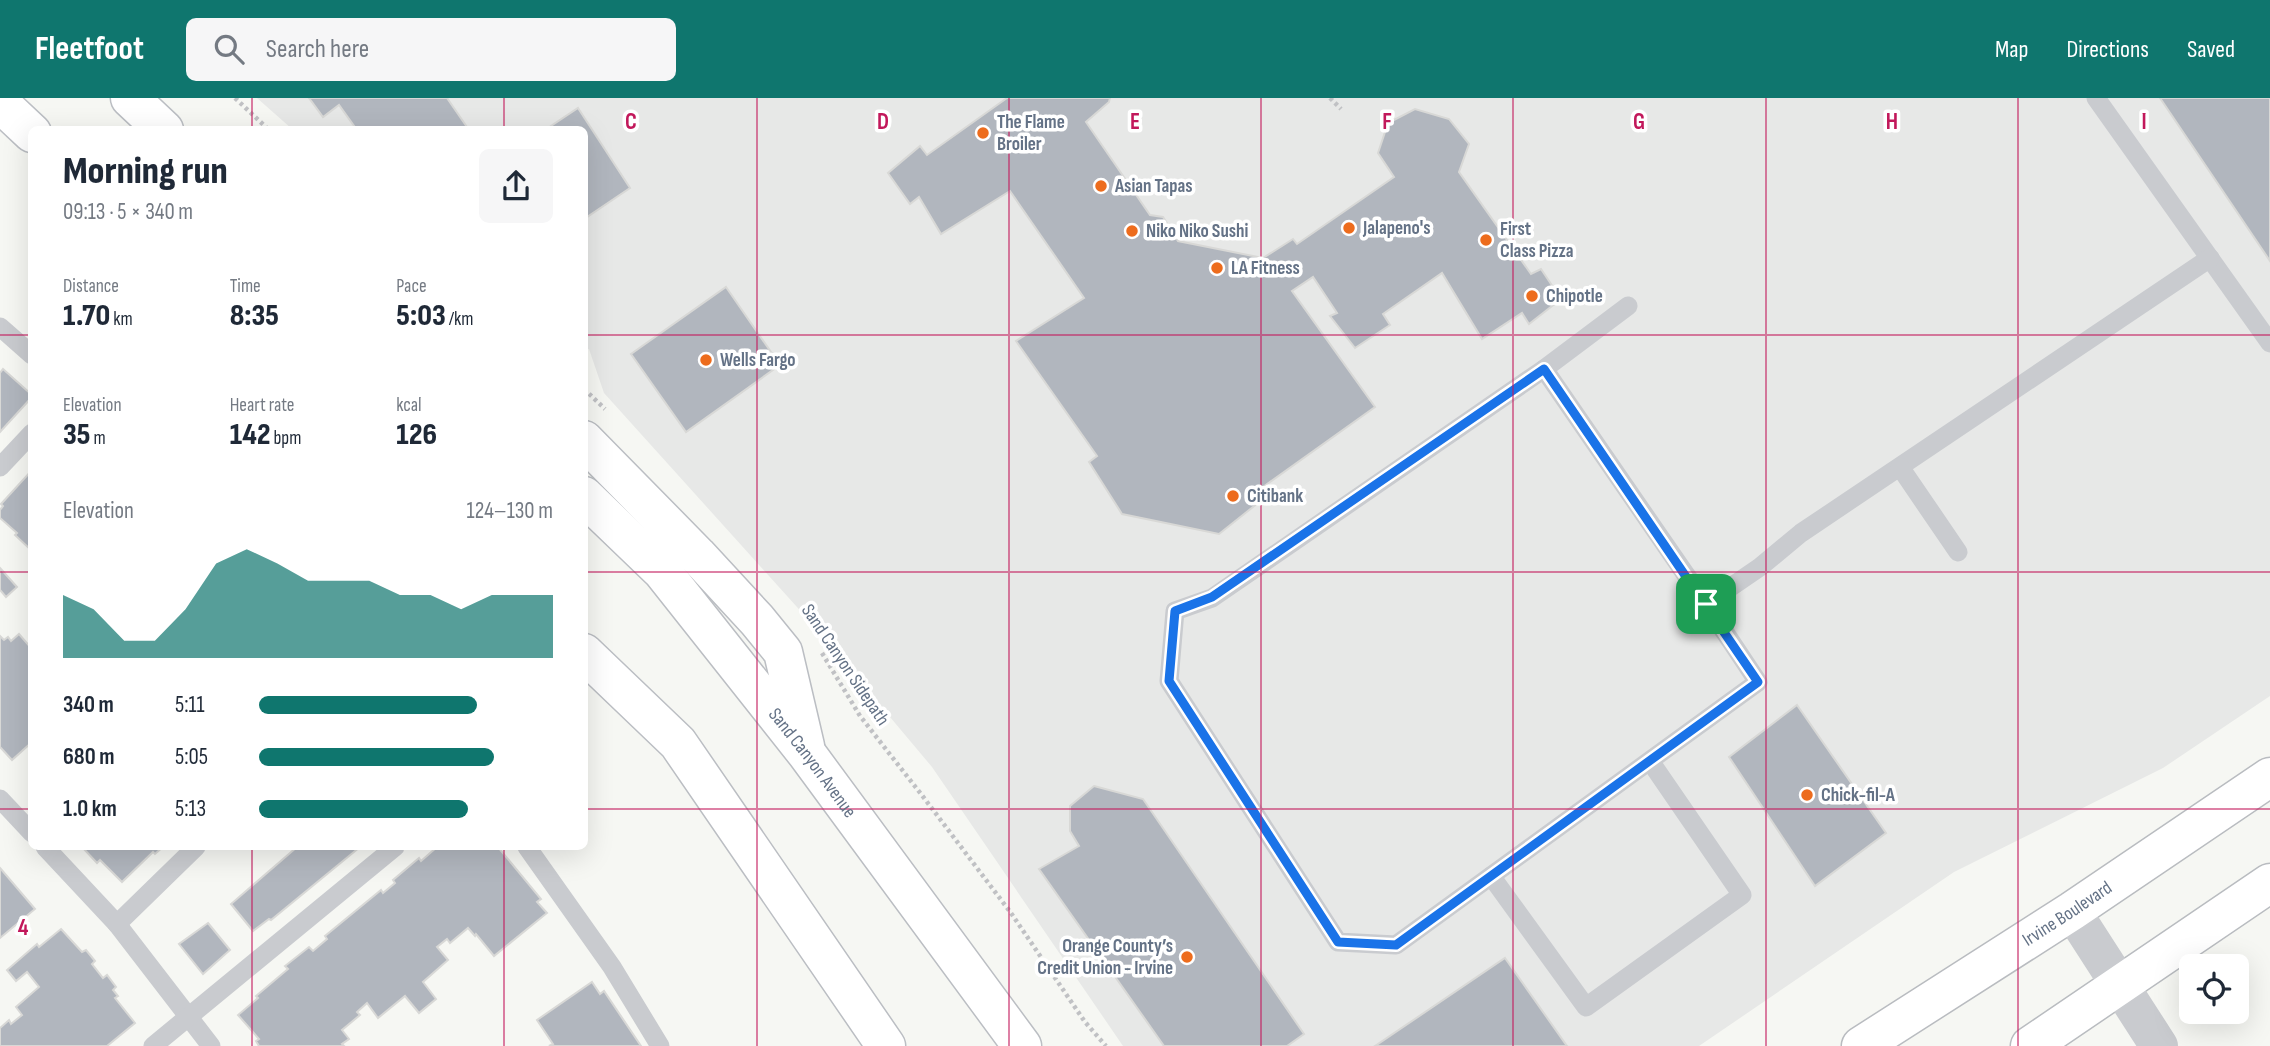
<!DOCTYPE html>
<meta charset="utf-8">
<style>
body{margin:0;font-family:"Sofia Sans Condensed",sans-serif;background:#f6f6f7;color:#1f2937;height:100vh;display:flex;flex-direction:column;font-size:26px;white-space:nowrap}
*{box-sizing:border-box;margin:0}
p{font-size:23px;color:#747a83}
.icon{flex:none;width:38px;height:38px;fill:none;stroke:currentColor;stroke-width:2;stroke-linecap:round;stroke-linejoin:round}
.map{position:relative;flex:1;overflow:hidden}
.details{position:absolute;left:28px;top:28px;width:560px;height:724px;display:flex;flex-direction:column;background:#fff;border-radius:10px;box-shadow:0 7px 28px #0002}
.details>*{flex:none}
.buttons{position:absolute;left:2179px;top:856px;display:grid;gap:14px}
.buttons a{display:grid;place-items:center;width:70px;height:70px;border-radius:10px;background:#fff;box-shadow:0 7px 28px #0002;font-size:35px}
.pin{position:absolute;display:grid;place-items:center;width:60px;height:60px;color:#fff;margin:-30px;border-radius:14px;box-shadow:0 4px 10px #0006}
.round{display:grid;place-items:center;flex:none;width:74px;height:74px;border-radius:10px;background:#f6f6f7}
.headline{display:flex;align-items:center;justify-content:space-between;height:119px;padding:0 35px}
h1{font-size:38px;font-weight:800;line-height:52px}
.figures{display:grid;grid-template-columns:repeat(3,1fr);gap:10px;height:119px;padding:7px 35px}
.figures div{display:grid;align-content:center}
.figures b{font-size:30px;font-weight:800}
.figures small{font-size:19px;font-weight:400}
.figures p{font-size:19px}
.chart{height:196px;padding:14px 35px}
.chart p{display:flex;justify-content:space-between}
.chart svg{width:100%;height:126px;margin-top:7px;fill:#0f766e;opacity:.7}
ul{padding:0 35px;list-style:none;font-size:23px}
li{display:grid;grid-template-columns:112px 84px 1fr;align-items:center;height:52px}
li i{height:18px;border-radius:9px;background:#0f766e}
header{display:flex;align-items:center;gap:42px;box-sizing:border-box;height:98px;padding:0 35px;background:#0f766e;color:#fff}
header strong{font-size:33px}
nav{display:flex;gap:38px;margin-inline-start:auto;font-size:24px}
.search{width:490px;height:63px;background:#f6f6f7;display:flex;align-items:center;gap:18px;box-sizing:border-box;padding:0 24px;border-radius:10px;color:#747a83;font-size:26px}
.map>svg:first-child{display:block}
.built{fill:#e7e8e7}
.building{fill:#b1b6be;stroke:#d8d8d6;stroke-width:2}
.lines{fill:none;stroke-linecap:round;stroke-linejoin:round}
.secondary-casing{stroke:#bbbec3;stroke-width:41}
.primary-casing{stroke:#b9bcc0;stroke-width:41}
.path{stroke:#c0c1c4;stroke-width:4.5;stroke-dasharray:3.5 3.5;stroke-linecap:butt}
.service{stroke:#c9cbcf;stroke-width:19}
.minor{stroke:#c9cbcf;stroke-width:38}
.secondary{stroke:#fff;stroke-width:38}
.primary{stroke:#fff;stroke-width:38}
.route-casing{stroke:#fff;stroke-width:14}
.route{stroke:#1a73e8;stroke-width:9}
.grid{fill:none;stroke:#c2185b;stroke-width:2;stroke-opacity:0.55}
.poi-dot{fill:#ed6c1d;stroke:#fff;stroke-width:2.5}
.labels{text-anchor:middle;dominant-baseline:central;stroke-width:7;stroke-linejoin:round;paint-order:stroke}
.poi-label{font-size:19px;font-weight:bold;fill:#647286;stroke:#fff;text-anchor:start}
.street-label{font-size:19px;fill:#647286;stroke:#fff}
.grid-label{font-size:23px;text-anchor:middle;font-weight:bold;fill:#c2185b;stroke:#fff;stroke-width:7;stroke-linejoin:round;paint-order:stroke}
</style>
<header>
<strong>Fleetfoot</strong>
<div class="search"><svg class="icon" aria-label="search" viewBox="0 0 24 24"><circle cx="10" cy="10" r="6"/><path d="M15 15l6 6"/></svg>Search here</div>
<nav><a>Map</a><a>Directions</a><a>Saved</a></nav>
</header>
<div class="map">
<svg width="2270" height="948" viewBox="0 0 2270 948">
<rect width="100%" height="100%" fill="#f6f7f3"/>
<polygon class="built" points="257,0 2270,0 2270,598 2163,670 1954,774 1699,948 1123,948 932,669 806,519 604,295 589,251 585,252 584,32 292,31"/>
<g class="building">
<polygon points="309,0 447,0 469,32 357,32 339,7 323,19"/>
<polygon points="1007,0 1110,0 1109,4 1086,24 1150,117 1163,119 1178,143 1263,160 1293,141 1297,146 1394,79 1378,55 1388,25 1415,11 1449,21 1469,46 1459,74 1531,176 1541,171 1561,201 1529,226 1522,215 1482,241 1442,175 1383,216 1390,227 1355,250 1330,218 1337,215 1313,179 1292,193 1375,309 1263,389 1268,397 1219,436 1122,416 1089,364 1097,358 1016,243 1084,200 1010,93 941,136 919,99 910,106 888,75 920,48 927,57"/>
<polygon points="2160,0 2270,0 2270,163"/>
<polygon points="578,10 630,90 584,121 584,32 545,32"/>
<polygon points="726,189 780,267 686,334 631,256"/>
<polygon points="3,271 32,297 32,299 0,334 0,275"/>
<polygon points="32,372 32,453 15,437 17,435 0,420 0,412 3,408 1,406"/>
<polygon points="0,470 17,489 6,499 0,492"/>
<polygon points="19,536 32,551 32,644 12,662 0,649 0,538 4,542 8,539 11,543"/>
<polygon points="1797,607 1886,735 1815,788 1729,659"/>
<polygon points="1094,688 1143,701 1304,936 1287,948 1164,948 1039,771 1079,748 1070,733 1070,708"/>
<polygon points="82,749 163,749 155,756 153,754 122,784 100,762 97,765"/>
<polygon points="297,749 360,749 271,822 269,821 253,833 231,806"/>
<polygon points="437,749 498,749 541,801 537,804 547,815 494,858 476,836 475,838 468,830 450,845 447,841 437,849 448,862 423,884 436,901 419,915 405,898 378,920 367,905 357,914 360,917 342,932 349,941 342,946 344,948 259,948 256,943 259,941 238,917 258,900 256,898 288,871 285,868 309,849 313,853 327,841 325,838 381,792 383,795 395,785 393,782 419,760 421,763"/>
<polygon points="0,770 35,811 0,840"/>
<polygon points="208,825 230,852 203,876 179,846"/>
<polygon points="61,831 82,854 86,852 95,863 92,866 103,880 107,877 116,889 113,892 118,898 115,900 135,925 107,948 0,948 0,930 9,922 11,926 22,917 16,909 39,889 27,874 16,883 7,872 37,846 39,849"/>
<polygon points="1505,860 1567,948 1375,948"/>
<polygon points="592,884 600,896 604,893 641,948 549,948 553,946 537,922"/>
</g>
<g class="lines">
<g class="secondary-casing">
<g id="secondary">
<polyline points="130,0 164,32"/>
<polyline points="0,5 32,35"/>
<polyline points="584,342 697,457 757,522 783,554 805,648"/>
<path id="s1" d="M584,398L662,473L807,656L1022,948"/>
<polyline points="584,555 678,645 886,948"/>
</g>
</g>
<g class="primary-casing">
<g id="primary">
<path id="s2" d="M1861,948L2072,813L2270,679"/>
<polyline points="2030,948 2270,785"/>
</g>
</g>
<g class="path">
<polyline points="235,0 269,32"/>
<polyline points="1330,0 1341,11"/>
<polyline points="584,291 605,311"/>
<polyline points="822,555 860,618 921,696 1011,815 1085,924 1106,948"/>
</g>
<g class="service">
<polyline points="2096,0 2270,245"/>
<polyline points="1628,208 1544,271 1212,500 1175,513 1169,583 1338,844 1396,847 1758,584 1706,506 1760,469 1801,435 2210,160"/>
<polyline points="0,229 32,257"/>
<polyline points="1544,271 1706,506"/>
<polyline points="0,369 32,335"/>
<polyline points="1900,369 1958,454"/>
<polyline points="0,701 32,735"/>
<polyline points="45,749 117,826 211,948"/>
<polyline points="527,749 612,869 660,948"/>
<polyline points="1491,778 1586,909 1742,797 1650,663"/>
<polyline points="117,826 196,749"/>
<polyline points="153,948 395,749"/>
</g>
<polyline class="minor" points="2072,813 2159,948"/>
<use href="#secondary" class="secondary"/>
<use href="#primary" class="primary"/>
</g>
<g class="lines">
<g class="route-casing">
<polygon id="route" points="1544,271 1758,584 1396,847 1338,844 1169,583 1175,513 1212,499"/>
</g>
<use href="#route" class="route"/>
</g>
<path class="grid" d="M252,0V32M504,0V32M757,0V948M1009,0V948M1261,0V948M1513,0V948M1766,0V948M2018,0V948M0,237H32M584,237H2270M0,474H32M584,474H2270M0,711H32M584,711H2270M252,749V948M504,749V948"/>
<g class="poi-dot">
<circle cx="983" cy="35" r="7"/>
<circle cx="1101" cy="88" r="7"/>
<circle cx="1349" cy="130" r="7"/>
<circle cx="1132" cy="133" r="7"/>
<circle cx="1486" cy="142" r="7"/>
<circle cx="1217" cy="170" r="7"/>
<circle cx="1532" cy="198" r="7"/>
<circle cx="706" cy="262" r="7"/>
<circle cx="1233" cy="398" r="7"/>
<circle cx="1807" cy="697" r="7"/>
<circle cx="1187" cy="859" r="7"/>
</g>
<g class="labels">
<g class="poi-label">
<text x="997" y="24">The Flame<tspan x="997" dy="22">Broiler</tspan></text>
<text x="1115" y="88">Asian Tapas</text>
<text x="1363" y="130">Jalapeno's</text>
<text x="1500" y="131">First<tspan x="1500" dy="22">Class Pizza</tspan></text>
<text x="1146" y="133">Niko Niko Sushi</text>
<text x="1231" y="170">LA Fitness</text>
<text x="1546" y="198">Chipotle</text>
<text x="720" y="262">Wells Fargo</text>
<text x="1247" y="398">Citibank</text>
<text x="1821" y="697">Chick-fil-A</text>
<text x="1173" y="848" text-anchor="end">Orange County’s<tspan x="1173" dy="22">Credit Union - Irvine</tspan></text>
</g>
<g class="street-label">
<text transform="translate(845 567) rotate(56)">Sand Canyon Sidepath</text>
<text stroke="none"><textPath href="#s1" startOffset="352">Sand Canyon Avenue</textPath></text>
<text stroke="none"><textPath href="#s2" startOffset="245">Irvine Boulevard</textPath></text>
</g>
</g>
<g class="grid-label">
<text x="631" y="31">C</text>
<text x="883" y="31">D</text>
<text x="1135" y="31">E</text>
<text x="1387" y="31">F</text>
<text x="1639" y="31">G</text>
<text x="1892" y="31">H</text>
<text x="2144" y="31">I</text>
<text x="23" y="837">4</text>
</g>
</svg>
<div class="buttons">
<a><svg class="icon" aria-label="locate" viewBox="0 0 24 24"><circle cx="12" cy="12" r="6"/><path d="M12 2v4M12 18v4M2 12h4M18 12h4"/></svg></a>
</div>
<div class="pin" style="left:1706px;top:506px;background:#1e9e55"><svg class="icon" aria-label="arrive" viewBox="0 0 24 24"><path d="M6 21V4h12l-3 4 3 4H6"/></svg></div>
<section class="details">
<div class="headline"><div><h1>Morning run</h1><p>09:13 · 5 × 340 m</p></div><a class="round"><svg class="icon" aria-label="share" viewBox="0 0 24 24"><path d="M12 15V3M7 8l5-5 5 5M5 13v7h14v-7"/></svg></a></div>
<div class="figures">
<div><p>Distance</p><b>1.70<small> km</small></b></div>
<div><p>Time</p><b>8:35</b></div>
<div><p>Pace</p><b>5:03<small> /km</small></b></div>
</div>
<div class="figures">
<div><p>Elevation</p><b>35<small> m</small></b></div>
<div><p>Heart rate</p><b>142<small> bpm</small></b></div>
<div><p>kcal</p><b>126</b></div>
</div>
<div class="chart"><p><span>Elevation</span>124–130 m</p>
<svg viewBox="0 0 160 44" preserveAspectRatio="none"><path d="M0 44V22L10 27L20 38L30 38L40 27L50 11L60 6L70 11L80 17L90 17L100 17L110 22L120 22L130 27L140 22L150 22L160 22V44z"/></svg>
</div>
<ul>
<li><b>340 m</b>5:11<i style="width:74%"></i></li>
<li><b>680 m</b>5:05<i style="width:80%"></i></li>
<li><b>1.0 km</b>5:13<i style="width:71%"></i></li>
</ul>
</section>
</div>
